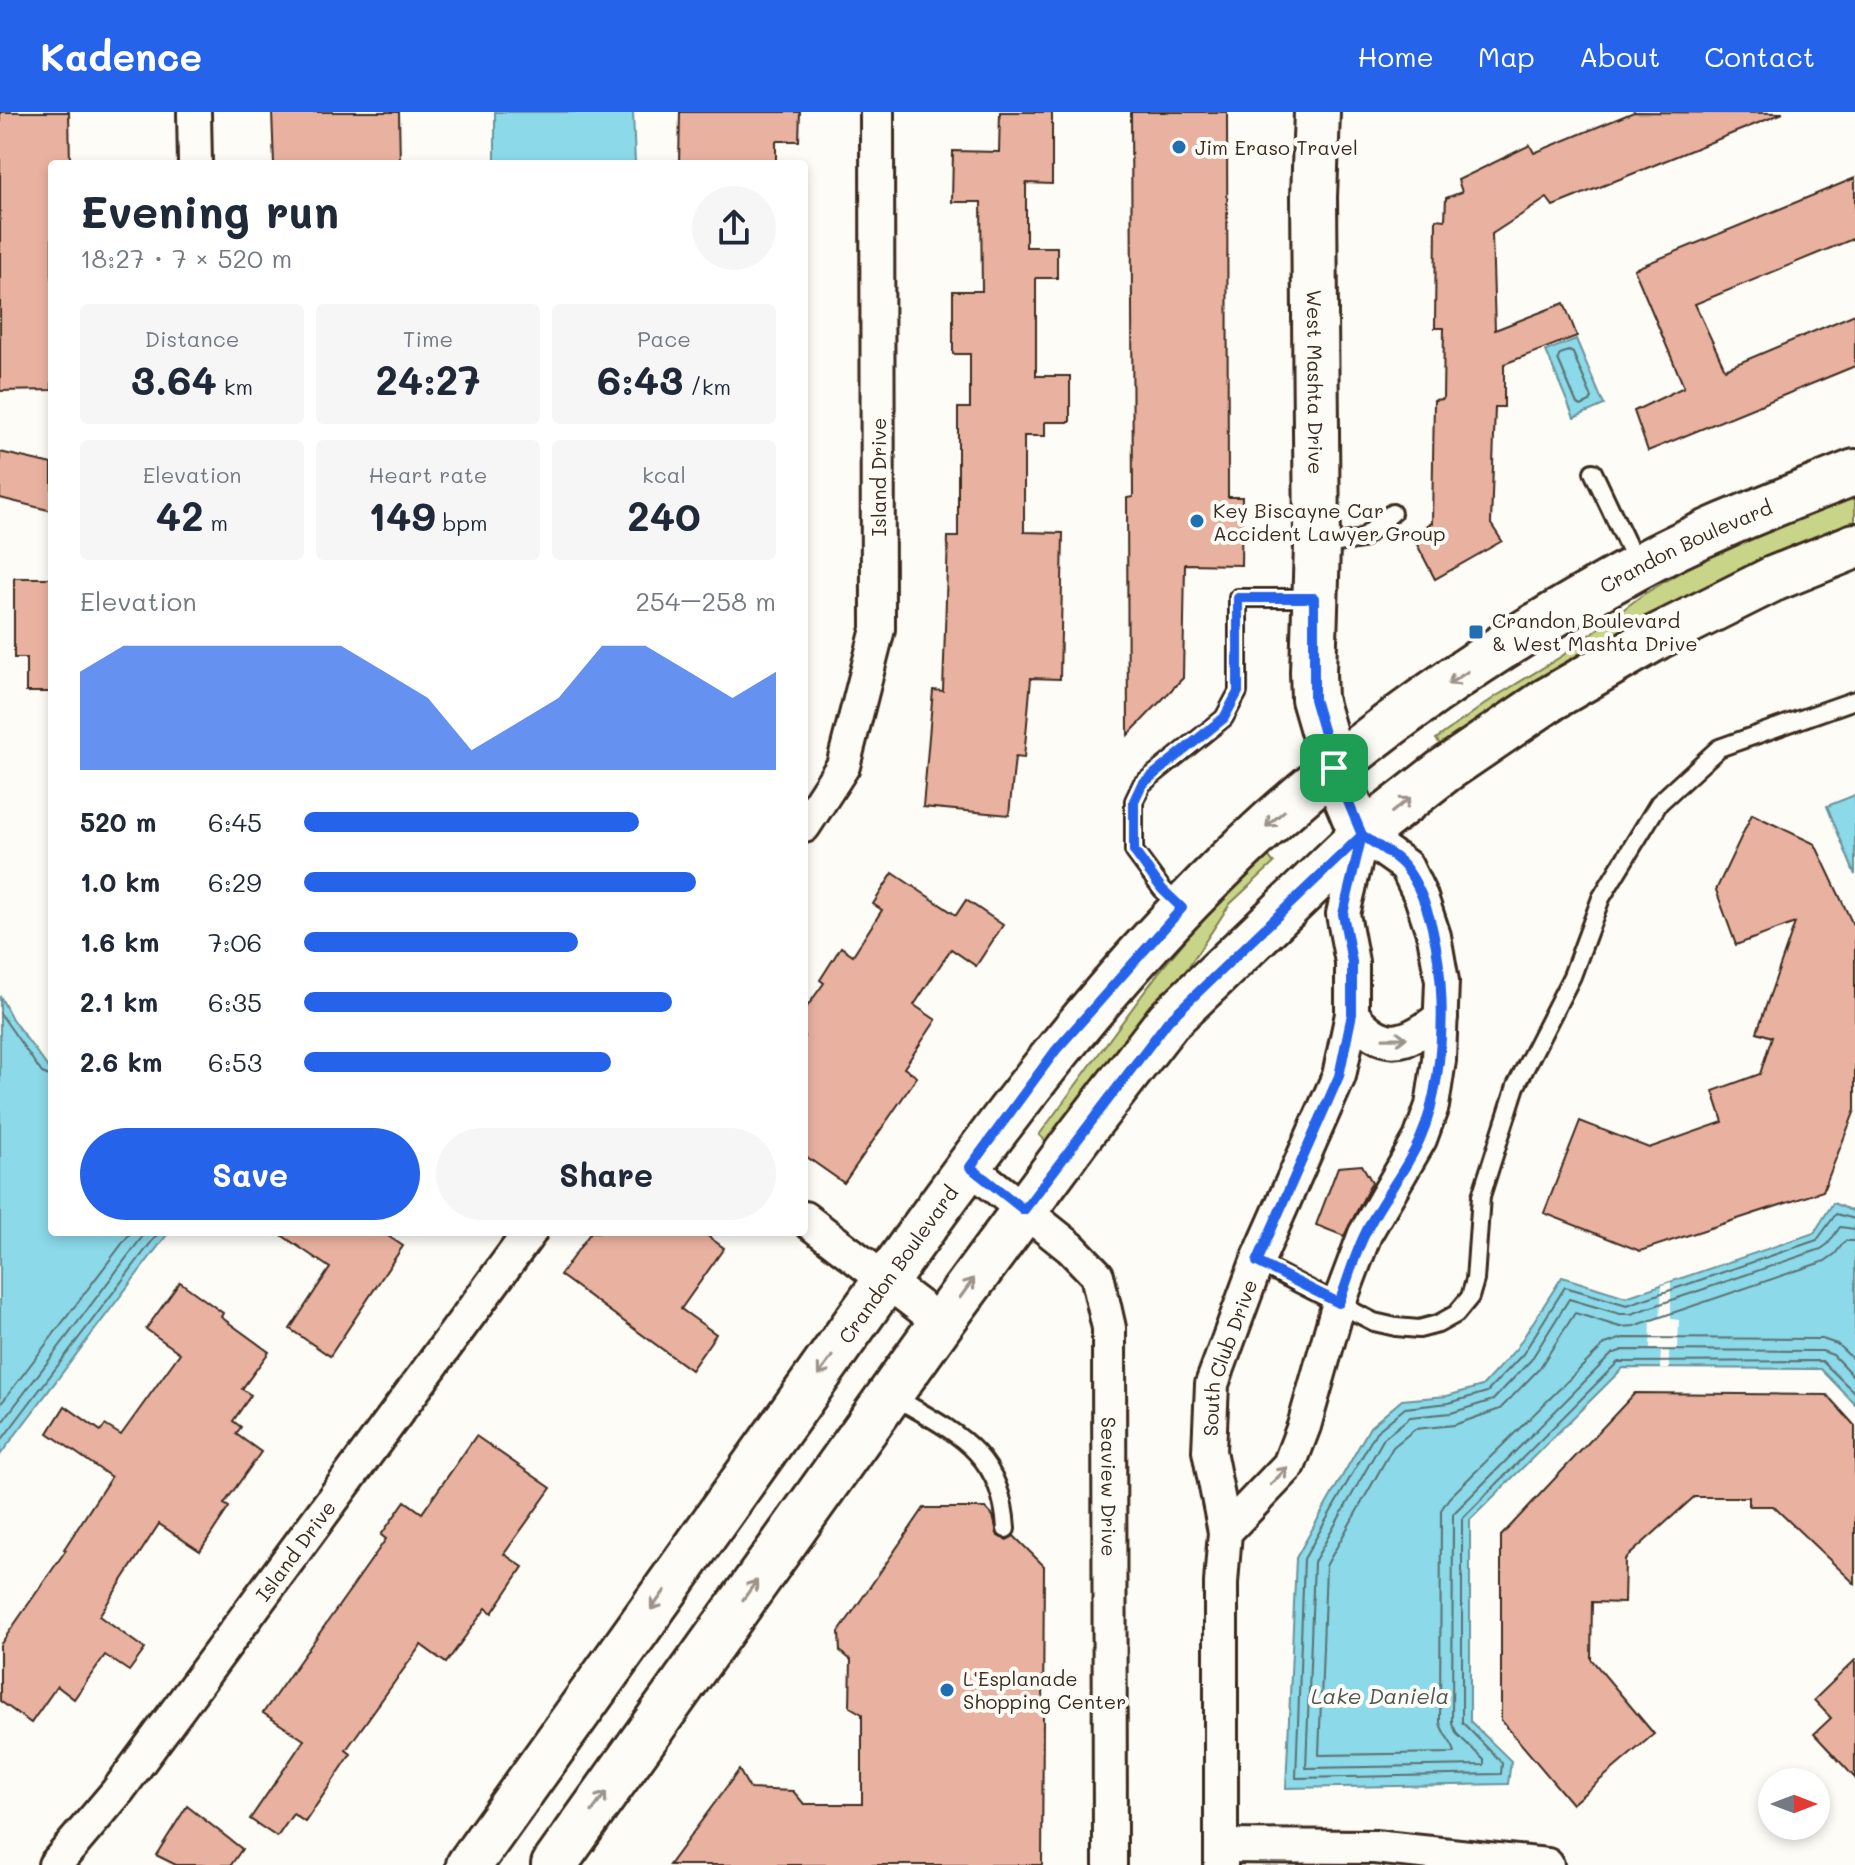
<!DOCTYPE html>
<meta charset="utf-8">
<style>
body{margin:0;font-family:Mali,sans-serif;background:#f6f6f7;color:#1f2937;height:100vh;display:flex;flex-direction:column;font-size:30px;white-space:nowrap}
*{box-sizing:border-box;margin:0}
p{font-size:26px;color:#747a83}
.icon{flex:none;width:44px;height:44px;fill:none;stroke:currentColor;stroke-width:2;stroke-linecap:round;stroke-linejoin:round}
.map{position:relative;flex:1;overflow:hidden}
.drawer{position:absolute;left:48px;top:48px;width:760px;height:1076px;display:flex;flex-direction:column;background:#fff;border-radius:8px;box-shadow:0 4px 12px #0003}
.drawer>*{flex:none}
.needle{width:52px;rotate:90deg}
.tools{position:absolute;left:1758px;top:1656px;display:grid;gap:16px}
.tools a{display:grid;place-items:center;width:72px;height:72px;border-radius:50%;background:#fff;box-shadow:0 4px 12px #0003;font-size:40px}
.pin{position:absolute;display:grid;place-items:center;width:68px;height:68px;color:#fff;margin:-34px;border-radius:16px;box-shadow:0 4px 12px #0006}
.round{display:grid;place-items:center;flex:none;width:84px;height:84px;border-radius:42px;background:#f6f6f7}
.head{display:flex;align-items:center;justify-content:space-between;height:136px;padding:0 32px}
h1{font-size:44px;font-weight:700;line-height:60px}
.figures{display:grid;grid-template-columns:repeat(3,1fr);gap:12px;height:136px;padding:8px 32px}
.figures div{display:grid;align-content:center;border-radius:8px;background:#f6f6f7;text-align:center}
.figures b{font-size:40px;font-weight:700}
.figures small{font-size:22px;font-weight:400}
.figures p{font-size:22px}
.chart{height:224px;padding:16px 32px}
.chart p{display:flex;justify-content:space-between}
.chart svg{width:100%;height:144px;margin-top:8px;fill:#2563eb;opacity:.7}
.button{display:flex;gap:16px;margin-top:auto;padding:16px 32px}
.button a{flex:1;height:92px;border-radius:48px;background:#2563eb;color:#fff;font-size:32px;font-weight:700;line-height:92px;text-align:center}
.button a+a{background:#f6f6f7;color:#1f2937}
ul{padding:0 32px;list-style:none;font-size:26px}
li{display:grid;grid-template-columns:128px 96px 1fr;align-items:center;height:60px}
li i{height:20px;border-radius:10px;background:#2563eb}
header{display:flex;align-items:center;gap:48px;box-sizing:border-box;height:112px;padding:0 40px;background:#2563eb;color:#fff}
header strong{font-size:38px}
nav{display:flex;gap:44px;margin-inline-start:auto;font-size:28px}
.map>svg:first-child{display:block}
.green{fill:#c8d487;stroke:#827f52;stroke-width:2}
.water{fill:#8bd9e9;stroke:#6b9398;stroke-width:2}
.pier{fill:#fdfcf7}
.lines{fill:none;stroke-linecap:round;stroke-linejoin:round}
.shore{stroke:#5b706f;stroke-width:2}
.building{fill:#e9b1a0;stroke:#3b2a1e;stroke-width:2}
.lane-casing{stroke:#3b2a1e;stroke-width:22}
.street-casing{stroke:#3b2a1e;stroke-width:38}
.secondary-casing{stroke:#3b2a1e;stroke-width:50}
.lane{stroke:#fdfcf7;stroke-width:16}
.street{stroke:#fdfcf7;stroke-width:32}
.secondary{stroke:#fdfcf7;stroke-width:44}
.oneway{stroke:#9c938a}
.route-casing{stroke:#fff;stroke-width:16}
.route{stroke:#2563eb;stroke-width:10}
.poi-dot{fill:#1f6fb2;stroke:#fdfcf7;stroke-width:3}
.labels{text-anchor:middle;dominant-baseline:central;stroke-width:8;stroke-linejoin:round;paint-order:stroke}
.poi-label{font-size:20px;fill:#3b2a1e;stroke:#fdfcf7;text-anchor:start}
.street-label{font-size:20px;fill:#3b2a1e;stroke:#fdfcf7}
.water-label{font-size:22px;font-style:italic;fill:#4f5651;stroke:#fdfcf7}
</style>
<header>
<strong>Kadence</strong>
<nav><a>Home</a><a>Map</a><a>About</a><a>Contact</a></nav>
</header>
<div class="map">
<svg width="1855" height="1753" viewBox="0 0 1855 1753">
<rect width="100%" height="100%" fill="#fdfcf7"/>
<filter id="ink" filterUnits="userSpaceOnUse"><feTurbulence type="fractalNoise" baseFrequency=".0125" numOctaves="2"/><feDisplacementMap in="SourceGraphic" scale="16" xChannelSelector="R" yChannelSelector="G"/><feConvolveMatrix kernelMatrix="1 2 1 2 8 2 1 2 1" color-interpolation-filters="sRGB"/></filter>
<g filter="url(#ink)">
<g class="green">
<polygon points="1855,381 1855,410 1739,458 1645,507 1442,635 1436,627 1495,585 1562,544 1641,484 1707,444"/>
<polygon points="1268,744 1274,751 1230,792 1173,878 1048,1031 1039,1023 1159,860 1208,801"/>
</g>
<g class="water">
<polygon points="495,0 633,0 635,52 495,52"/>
<polygon points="1576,227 1604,293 1574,306 1546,239"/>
<polygon points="1855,683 1855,763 1827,694"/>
<polygon points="0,884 12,907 52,961 52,1120 169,1120 0,1343"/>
<polygon points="1833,1091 1855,1100 1855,1292 1821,1257 1623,1256 1470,1408 1470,1609 1511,1649 1508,1672 1286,1676 1296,1446 1370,1315 1402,1288 1447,1284 1482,1274 1516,1237 1562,1165 1626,1185 1814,1121"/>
</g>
<polygon class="pier" points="1671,1170 1671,1207 1679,1208 1678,1237 1669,1238 1669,1257 1660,1257 1661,1237 1650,1237 1651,1207 1660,1207 1662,1173"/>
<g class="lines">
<g class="shore">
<polygon points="1569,239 1573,241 1592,286 1590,290 1581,294 1577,292 1558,247 1560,242"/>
<polyline points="0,901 42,961 52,965"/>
<polyline points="1855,1107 1836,1102 1817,1128 1627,1193 1565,1175 1523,1242 1487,1280 1449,1291 1405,1296 1376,1320 1304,1447 1296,1666 1501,1662 1502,1651 1462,1610 1462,1407 1618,1250 1822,1249 1855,1281"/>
<polyline points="1855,1117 1840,1115 1828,1132 1821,1137 1631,1202 1620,1202 1569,1187 1531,1248 1493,1288 1451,1301 1410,1305 1384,1326 1314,1450 1306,1656 1484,1653 1484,1648 1457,1622 1452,1611 1453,1402 1612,1242 1623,1238 1822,1239 1833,1243 1855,1266"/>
<path d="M1855,1129H1845L1835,1142L1825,1149L1634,1214L1620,1215L1575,1201L1539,1257L1500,1297L1454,1313L1415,1317L1393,1335L1326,1454L1319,1643L1455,1641C1454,1631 1442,1623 1440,1610L1441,1398L1449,1386L1605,1232L1623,1226L1822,1227L1837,1232L1855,1249"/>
<polyline points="0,1293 131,1120"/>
<polyline points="0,1313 146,1120"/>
<polyline points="0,1330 159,1120"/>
</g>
</g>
<g class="building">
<polygon points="0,0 69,0 70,52 52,52 52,278 0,279"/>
<polygon points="272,0 399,0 400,52 274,52"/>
<polygon points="680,0 800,0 799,29 776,29 776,52 679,52"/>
<polygon points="1000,0 1052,0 1052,72 1026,71 1026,135 1057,135 1057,166 1036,166 1036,264 1070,264 1070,310 1045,310 1045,324 1024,324 1024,420 1063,421 1060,567 1031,566 1024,646 1015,645 1009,703 923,695 933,578 943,579 948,425 958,425 958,296 970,296 970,242 953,242 953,179 982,179 981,90 952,90 953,39 999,40"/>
<polygon points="1131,0 1227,0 1228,385 1242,385 1241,453 1185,452 1183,566 1128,623 1127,386 1133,385"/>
<polygon points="1634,0 1783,1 1553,94 1547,86 1492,122 1495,218 1564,191 1577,224 1504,252 1504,295 1495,295 1491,412 1502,429 1435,467 1411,421 1432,411 1434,288 1443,287 1444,216 1435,216 1436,107 1445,108 1446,86 1462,80 1458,68 1530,33 1534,41"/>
<polygon points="1855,66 1855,126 1695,192 1725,257 1855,202 1855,254 1648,339 1634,299 1684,275 1634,157"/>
<polygon points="0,340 52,352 52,399 0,386"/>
<polygon points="14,466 52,466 52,580 26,580 26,546 14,546"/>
<polygon points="1752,702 1815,732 1855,817 1855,998 1823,1079 1640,1139 1544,1101 1580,1009 1649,1036 1723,1010 1713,979 1760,962 1772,925 1757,920 1795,811 1736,833 1716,778"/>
<polygon points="893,761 956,803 966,788 1003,813 976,854 951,837 914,893 936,908 904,956 917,965 844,1071 804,1043 804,899 824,871 820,868 841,835 853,843 882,798 873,792"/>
<polygon points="1362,1053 1372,1070 1344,1124 1316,1113 1338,1055"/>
<polygon points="277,1120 382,1120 403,1134 330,1244 290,1217 330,1156"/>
<polygon points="591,1120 702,1120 724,1136 681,1197 716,1222 691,1258 560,1163"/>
<polygon points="180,1170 223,1201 221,1205 269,1240 242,1277 251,1283 233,1309 241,1315 236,1322 261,1340 224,1392 229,1395 200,1439 159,1412 99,1504 145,1537 129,1559 105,1543 74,1587 57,1574 31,1611 0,1589 0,1533 66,1438 64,1437 111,1365 48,1321 65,1294 101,1319 105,1313 121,1323 180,1241 146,1217"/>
<polygon points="1635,1281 1827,1283 1855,1314 1855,1472 1773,1394 1749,1394 1749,1385 1694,1385 1625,1447 1624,1491 1592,1490 1591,1547 1654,1622 1572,1692 1501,1608 1501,1424"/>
<polygon points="476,1324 551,1376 504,1442 523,1455 492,1501 486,1496 446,1551 421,1533 346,1638 351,1642 305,1710 293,1702 277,1725 250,1707 304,1628 263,1601 386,1427 381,1423 405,1389 422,1401"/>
<polygon points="924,1396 985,1396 993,1404 998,1424 1007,1428 1014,1424 1044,1454 1042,1753 669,1753 739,1658 750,1677 793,1679 804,1692 862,1692 862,1602 850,1595 851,1548 840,1539 839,1520"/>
<polygon points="1855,1548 1855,1666 1814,1622 1831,1606 1814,1588"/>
<polygon points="187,1694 242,1737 231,1753 176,1753 156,1743"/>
</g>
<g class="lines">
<g class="lane-casing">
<g id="lane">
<polyline points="1593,360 1637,453"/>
<polyline points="1320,434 1362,427 1392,401"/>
<polyline points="1180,795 1162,777 1134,739 1134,689 1142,672 1224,606 1238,580 1238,486 1312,486"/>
<polyline points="1257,1150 1374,1210 1396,1215 1419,1217 1438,1212 1456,1202 1470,1185 1475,1168 1481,1084 1516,974 1572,864 1601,786 1659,691 1719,636 1855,588"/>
<path d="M891,1283C952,1319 1002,1338 1006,1417"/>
</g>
</g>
<g class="street-casing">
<g id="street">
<polyline points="194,0 195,52"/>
<polyline points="804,714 843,654 878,517 877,0"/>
<path d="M1352,902C1383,941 1406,933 1441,905"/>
<path id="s1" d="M970,1055L1071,1136L1097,1163L1109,1216L1110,1753"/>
<polyline points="804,1106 941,1211"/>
<polyline points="1221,1734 1374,1735 1547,1753"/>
<path id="s2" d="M55,1753L117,1680L530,1120"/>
<path id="s3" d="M1221,1753V1471L1225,1420L1209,1339L1212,1272L1257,1150L1339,964L1352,902V850L1343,802L1362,723L1406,754L1421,785L1434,824L1442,869L1439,948L1432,994L1420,1027L1365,1122L1339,1191L1304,1314L1289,1353L1225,1420"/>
</g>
</g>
<g class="secondary-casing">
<g id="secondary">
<path id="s4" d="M1317,0L1314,85L1317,434L1313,560L1314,587L1334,656L1362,723"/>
<path id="s5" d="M469,1753C597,1576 722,1398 849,1220C971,1049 1094,875 1249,730C1363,623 1497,532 1634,457C1702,419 1783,389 1855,360"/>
<polyline points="554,1753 941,1211 1079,1024 1168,909 1362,723 1445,658 1548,588 1657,525 1773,467 1855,434"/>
</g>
</g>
<use href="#lane" class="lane"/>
<use href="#street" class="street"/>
<use href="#secondary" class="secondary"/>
</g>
<defs><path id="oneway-shaft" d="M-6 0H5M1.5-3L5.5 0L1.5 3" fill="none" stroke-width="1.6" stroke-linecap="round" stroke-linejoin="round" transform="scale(2)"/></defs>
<g class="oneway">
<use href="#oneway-shaft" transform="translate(1458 566) rotate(147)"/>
<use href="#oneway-shaft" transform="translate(1401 693) rotate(-38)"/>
<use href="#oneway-shaft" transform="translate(1275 707) rotate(139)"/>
<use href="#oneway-shaft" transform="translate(1395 926) rotate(-1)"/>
<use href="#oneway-shaft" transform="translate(967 1176) rotate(-54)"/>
<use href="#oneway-shaft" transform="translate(825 1254) rotate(126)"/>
<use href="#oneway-shaft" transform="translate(1279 1364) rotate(-46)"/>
<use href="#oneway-shaft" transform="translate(750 1478) rotate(-54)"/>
<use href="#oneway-shaft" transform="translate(658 1488) rotate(126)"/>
<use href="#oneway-shaft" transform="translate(599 1690) rotate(-54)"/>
</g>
</g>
<g class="lines" filter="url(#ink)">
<g class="route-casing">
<path id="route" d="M1334,656L1314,587V486H1238V580L1224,606L1142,672L1134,689V739L1162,777L1182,796L1056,938L970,1055L1024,1098L1168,909L1362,723C1375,733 1397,743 1406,756C1452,817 1450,960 1420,1027C1405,1061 1380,1089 1365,1122C1354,1144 1348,1168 1339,1191L1257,1150L1339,964L1352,902V850L1343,802L1362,723L1334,656"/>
</g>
<use href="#route" class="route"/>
</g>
<g class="poi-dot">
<circle cx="1179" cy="35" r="8"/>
<circle cx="1197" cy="409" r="8"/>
<rect x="1468" y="512" width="16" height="16" rx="4"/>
<circle cx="947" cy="1578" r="8"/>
</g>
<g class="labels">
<g class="poi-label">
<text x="1195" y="35">Jim Eraso Travel</text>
<text x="1213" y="398">Key Biscayne Car<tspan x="1213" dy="23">Accident Lawyer Group</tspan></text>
<text x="1492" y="508">Crandon Boulevard<tspan x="1492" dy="23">&amp; West Mashta Drive</tspan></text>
<text x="963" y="1566">L'Esplanade<tspan x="963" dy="23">Shopping Center</tspan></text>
</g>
<g class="street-label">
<text stroke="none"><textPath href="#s4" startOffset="270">West Mashta Drive</textPath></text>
<text transform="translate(878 365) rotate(-90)">Island Drive</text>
<text stroke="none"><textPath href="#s5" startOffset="1818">Crandon Boulevard</textPath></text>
<text stroke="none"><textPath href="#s5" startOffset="738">Crandon Boulevard</textPath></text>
<text stroke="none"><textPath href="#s3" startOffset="512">South Club Drive</textPath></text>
<text stroke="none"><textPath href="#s1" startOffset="380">Seaview Drive</textPath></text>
<text stroke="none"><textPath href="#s2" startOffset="396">Island Drive</textPath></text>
</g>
<g class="water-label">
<text x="1380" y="1583">Lake Daniela</text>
</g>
</g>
</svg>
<div class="tools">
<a><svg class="needle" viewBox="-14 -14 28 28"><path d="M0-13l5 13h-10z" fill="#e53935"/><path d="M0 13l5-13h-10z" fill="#747a83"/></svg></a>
</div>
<div class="pin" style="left:1334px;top:656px;background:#1e9e55"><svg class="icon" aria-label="arrive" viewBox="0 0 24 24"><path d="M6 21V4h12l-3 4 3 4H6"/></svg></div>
<section class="drawer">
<div class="head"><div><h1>Evening run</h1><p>18:27 · 7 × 520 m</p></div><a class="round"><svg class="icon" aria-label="share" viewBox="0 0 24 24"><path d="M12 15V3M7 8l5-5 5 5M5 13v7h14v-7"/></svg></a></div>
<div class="figures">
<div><p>Distance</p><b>3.64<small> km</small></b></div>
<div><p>Time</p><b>24:27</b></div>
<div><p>Pace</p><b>6:43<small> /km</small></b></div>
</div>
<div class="figures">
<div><p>Elevation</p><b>42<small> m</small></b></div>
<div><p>Heart rate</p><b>149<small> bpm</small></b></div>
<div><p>kcal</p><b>240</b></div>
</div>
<div class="chart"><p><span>Elevation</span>254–258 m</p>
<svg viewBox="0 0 160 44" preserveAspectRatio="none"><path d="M0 44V14L10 6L20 6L30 6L40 6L50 6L60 6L70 14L80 22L90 38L100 30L110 22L120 6L130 6L140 14L150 22L160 14V44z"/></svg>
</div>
<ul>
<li><b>520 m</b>6:45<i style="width:71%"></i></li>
<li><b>1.0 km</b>6:29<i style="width:83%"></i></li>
<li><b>1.6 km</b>7:06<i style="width:58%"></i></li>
<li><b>2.1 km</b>6:35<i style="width:78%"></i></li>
<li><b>2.6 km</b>6:53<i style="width:65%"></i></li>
</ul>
<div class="button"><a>Save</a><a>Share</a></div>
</section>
</div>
